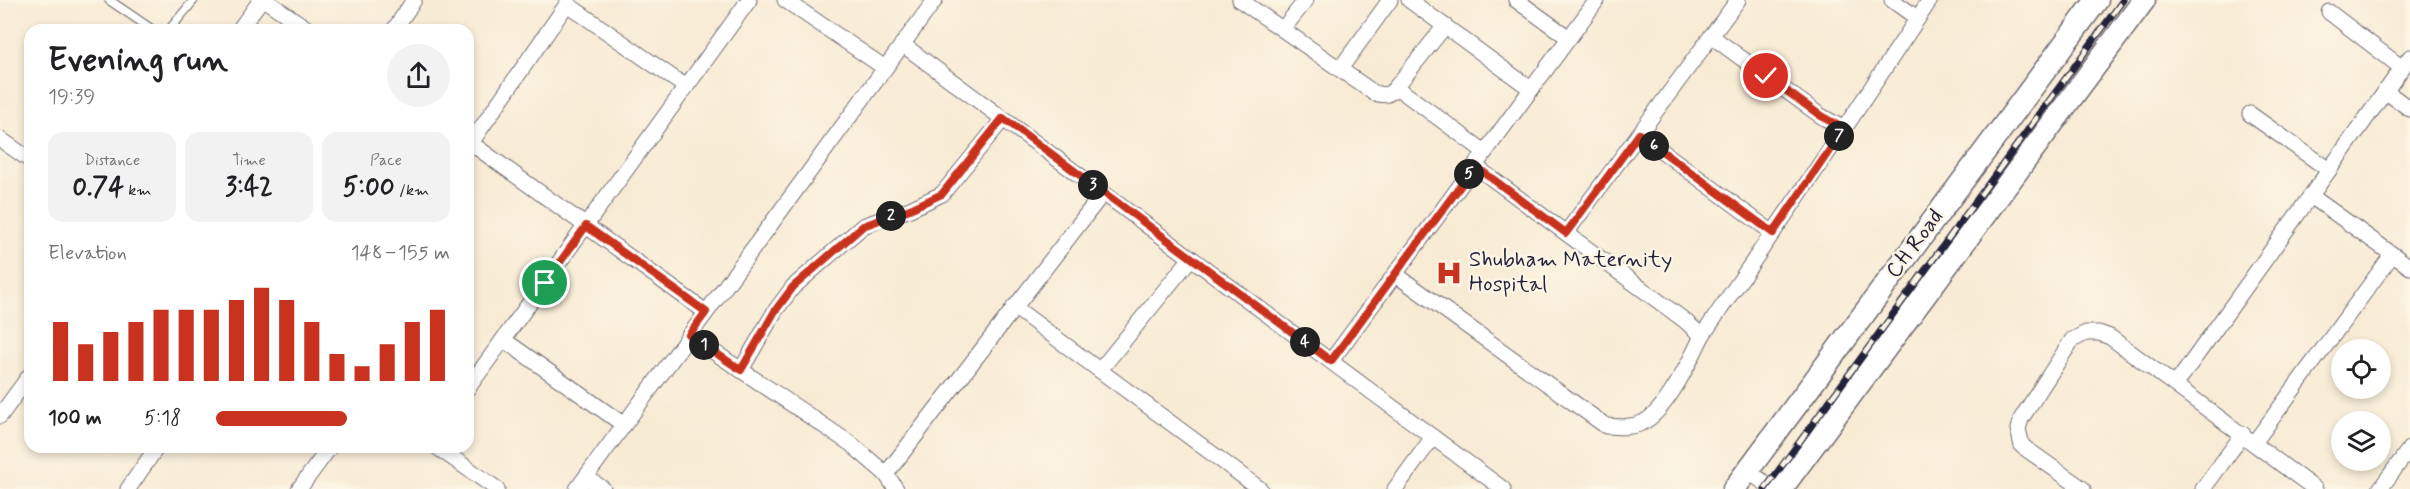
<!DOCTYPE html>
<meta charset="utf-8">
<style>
body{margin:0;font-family:Mynerve,sans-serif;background:#f2f2f2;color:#202124;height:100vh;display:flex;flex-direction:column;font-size:22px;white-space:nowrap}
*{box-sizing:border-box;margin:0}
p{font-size:20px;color:#757577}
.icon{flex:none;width:33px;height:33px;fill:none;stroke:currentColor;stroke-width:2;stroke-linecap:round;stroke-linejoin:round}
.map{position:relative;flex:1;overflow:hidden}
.side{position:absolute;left:24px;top:24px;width:450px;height:429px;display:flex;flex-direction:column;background:#fff;border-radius:18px;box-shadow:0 3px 9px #0003}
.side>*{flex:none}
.fabs{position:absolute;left:2331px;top:339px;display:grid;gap:12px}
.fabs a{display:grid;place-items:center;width:60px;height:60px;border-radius:50%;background:#fff;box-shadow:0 3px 9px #0003;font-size:30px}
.pin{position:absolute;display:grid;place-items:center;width:51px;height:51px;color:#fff;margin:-26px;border:3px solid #fff;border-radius:50%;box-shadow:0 2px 6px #0007}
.km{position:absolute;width:30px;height:30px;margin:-15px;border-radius:50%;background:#222;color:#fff;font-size:16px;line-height:30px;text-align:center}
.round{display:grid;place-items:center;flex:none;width:63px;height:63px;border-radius:32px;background:#f2f2f2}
.head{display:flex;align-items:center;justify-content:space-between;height:102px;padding:0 24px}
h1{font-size:33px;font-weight:700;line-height:45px}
.stats{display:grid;grid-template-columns:repeat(3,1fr);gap:9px;height:102px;padding:6px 24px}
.stats div{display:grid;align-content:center;border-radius:15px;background:#f2f2f2;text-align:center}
.stats b{font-size:26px;font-weight:700}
.stats small{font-size:16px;font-weight:400}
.stats p{font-size:16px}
.chart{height:168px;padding:12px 24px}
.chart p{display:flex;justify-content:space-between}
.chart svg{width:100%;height:108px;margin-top:6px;stroke:#c8321e;stroke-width:6}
ul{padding:0 24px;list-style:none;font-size:20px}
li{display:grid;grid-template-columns:96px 72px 1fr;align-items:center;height:45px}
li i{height:15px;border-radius:8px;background:#c8321e}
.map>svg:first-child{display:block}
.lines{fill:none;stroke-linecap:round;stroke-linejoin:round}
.lane-casing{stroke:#6d6871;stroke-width:10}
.street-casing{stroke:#6d6871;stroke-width:17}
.secondary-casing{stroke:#6d6871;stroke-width:25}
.lane{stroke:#fff;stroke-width:8}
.street{stroke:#fff;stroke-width:15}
.secondary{stroke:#fff;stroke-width:22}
.rail-casing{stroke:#22223b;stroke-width:7}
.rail{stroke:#fcf5e5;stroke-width:4.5;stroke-dasharray:14;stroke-linecap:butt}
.route-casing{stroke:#fff;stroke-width:12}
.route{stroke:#c8321e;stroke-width:8}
.labels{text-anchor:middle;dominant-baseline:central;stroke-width:5;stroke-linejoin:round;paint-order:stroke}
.street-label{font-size:22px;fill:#22223b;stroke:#fcf5e5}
.poi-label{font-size:22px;fill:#22223b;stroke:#fcf5e5;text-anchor:start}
</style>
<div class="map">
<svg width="2410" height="489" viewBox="0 0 2410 489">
<rect width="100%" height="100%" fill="#fcf5e5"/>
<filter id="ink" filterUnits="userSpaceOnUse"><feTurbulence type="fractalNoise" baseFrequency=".0167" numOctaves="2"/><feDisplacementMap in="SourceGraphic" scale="12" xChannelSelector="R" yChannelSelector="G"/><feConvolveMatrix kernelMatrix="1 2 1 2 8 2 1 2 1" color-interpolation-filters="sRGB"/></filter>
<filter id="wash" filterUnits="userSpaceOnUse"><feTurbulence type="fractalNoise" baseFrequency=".008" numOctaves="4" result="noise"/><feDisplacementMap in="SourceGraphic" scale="24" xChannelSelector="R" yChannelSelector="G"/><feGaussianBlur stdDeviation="1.35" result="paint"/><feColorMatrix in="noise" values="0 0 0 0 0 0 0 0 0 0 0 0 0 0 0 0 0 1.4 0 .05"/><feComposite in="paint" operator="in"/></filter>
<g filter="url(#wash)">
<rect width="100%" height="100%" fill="#f8ebd4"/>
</g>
<g filter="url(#ink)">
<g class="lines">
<g class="lane-casing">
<g id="lane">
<polyline points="109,0 153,30"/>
<polyline points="169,30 194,0"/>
</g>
</g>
<g class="street-casing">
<g id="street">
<polyline points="265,0 309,30"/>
<polyline points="785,0 885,68"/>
<path d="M1240,0L1374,93C1384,96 1389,96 1396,87"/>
<polyline points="1409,0 1531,89"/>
<polyline points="1516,0 1569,38"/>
<polyline points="1892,0 1917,18"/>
<polyline points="2329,12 2402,68"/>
<polyline points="1445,26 1396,87 1485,152"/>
<polyline points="1283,29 1306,0"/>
<polyline points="239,30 261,0"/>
<polyline points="394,30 414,0"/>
<polyline points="1711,36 1821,116 1844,129 1930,0"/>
<polyline points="902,44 1503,489"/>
<polyline points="1340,69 1390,0"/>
<polyline points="2385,91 2410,109"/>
<polyline points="2250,114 2329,170"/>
<polyline points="1639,134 1738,0"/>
<polyline points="0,139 30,160"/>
<polyline points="468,141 706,312"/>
<polyline points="468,147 567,4 686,87"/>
<polyline points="2311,196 2410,267"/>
<polyline points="1566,233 1639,134 1773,233"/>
<path d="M1395,274L1606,426C1618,427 1630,428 1642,423C1666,412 1691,359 1702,336L1684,320L1475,166"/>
<polyline points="1014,307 1260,489"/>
<polyline points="689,335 851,444 886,474 896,489"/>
<polyline points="1702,336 1844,129"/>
<polyline points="504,340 624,425"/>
<polyline points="1331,361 1597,0"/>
<polyline points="741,370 775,311 793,287 863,226 910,209 942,194 1003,119"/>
<polyline points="1100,370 1191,258"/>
<polyline points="2176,384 2410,57"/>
<polyline points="468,388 749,0"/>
<polyline points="0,416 30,375"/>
<polyline points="2254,443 2392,255"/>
<polyline points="437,447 497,489"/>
<polyline points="1747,471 1774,489"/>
<polyline points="886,474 1103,193"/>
<polyline points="586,477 603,489"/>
<polyline points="128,489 157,447"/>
<polyline points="299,489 330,447"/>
<polyline points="577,489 935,0"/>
<polyline points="1395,489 1433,437"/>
<polyline points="2083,489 2022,446 2018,429 2021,419 2072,340 2086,333 2099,333 2110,337 2315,489"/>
<polyline points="2203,489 2243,434"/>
<polyline points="2380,489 2410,448"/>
</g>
</g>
<g class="secondary-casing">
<g id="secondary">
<polyline points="1734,489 2097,0"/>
<polyline points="1781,489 2144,0"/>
</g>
</g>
<use href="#lane" class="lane"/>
<use href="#street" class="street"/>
<use href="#secondary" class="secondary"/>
<g class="rail-casing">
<polyline id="rail" points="1765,489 2123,0"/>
</g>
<use href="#rail" class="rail"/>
</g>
</g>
<g class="lines" filter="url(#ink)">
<g class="route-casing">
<polyline id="route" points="545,283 586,226 706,312 689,335 741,370 775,311 793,287 863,226 910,209 942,194 1003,118 1331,361 1475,166 1566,233 1639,134 1773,233 1844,129 1821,116 1766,76"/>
</g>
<use href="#route" class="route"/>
</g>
<defs>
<g id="hospital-bare" transform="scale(2.07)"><path d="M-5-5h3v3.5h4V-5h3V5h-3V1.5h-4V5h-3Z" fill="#c8321e" stroke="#fcf5e5" stroke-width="2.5" paint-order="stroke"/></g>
</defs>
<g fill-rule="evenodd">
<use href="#hospital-bare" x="1449" y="273"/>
</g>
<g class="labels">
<g class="street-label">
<text transform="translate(1915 244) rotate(-53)">CH Road</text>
</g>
<g class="poi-label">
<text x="1469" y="260">Shubham Maternity<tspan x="1469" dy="25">Hospital</tspan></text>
</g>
</g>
</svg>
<div class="fabs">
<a><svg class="icon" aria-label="locate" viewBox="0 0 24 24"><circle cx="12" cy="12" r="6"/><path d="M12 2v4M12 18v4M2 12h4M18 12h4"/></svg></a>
<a><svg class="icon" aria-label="layers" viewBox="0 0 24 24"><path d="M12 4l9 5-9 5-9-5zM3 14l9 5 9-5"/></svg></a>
</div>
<div class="pin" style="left:545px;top:283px;background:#1e9e55"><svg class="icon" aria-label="arrive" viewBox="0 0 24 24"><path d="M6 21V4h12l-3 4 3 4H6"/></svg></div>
<div class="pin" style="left:1766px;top:76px;background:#d93025"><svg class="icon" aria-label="check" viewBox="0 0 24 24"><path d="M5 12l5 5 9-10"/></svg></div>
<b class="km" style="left:704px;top:345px">1</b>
<b class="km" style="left:891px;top:216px">2</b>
<b class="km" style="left:1093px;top:185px">3</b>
<b class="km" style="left:1305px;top:342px">4</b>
<b class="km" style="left:1469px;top:174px">5</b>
<b class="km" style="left:1654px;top:146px">6</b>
<b class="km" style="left:1839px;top:136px">7</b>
<section class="side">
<div class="head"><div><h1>Evening run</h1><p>19:39</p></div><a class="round"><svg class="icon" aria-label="share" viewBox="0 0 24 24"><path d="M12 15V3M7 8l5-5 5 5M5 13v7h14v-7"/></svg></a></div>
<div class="stats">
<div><p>Distance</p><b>0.74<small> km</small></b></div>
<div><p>Time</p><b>3:42</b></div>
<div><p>Pace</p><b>5:00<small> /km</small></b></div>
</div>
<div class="chart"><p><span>Elevation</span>148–155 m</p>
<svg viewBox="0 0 160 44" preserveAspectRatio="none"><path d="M5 44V20M15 44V29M25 44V24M35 44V20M45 44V15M55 44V15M65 44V15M75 44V11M85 44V6M95 44V11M105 44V20M115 44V33M125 44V38M135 44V29M145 44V20M155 44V15"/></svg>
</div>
<ul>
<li><b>100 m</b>5:18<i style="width:56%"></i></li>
</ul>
</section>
</div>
